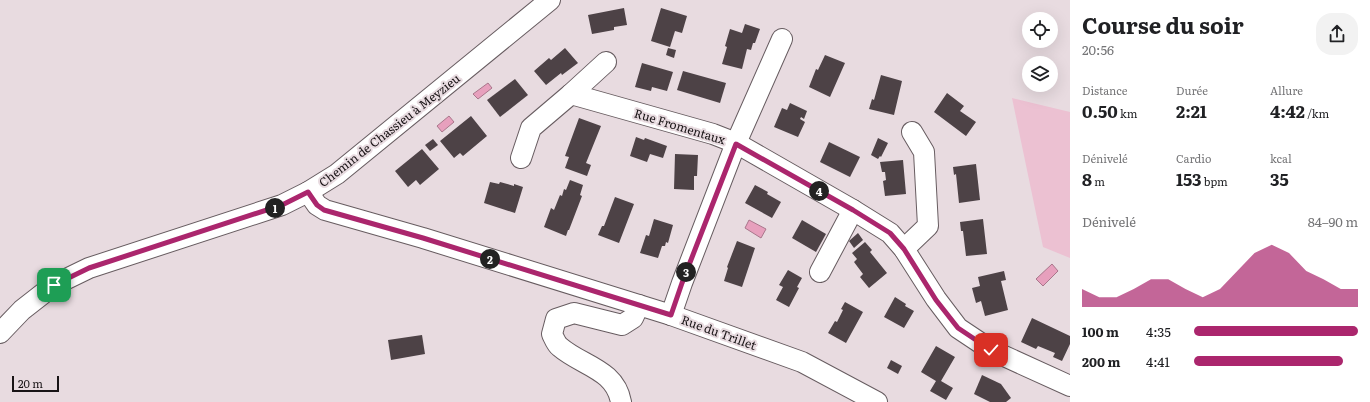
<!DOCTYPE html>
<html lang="fr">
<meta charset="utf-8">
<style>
body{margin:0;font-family:Literata,serif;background:#f2f2f2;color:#202124;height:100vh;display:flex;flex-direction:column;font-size:15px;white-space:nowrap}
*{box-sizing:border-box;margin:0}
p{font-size:13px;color:#757577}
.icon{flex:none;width:22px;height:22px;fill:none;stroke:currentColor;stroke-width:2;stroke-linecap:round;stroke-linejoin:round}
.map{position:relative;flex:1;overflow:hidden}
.drawer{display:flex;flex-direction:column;background:#fff;width:300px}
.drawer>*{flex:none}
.buttons{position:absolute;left:1022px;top:12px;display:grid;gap:8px}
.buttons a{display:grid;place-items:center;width:36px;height:36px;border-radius:50%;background:#fff;box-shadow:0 4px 16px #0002;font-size:20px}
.scale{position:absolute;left:12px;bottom:10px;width:47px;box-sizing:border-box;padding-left:4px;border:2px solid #191416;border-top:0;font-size:11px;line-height:14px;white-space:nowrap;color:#191416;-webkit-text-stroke:3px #e8dbe0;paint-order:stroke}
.pin{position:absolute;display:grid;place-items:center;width:34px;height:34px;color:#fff;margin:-17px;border-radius:8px;box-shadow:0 2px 6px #0006}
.km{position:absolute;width:20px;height:20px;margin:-10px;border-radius:50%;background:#222;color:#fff;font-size:11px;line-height:20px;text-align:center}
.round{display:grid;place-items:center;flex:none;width:42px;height:42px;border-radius:16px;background:#f2f2f2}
.head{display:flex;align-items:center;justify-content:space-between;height:68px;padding:0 12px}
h1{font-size:22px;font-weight:700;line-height:30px}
.figures{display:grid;grid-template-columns:repeat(3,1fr);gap:6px;height:68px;padding:4px 12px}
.figures div{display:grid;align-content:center}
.figures b{font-size:17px;font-weight:700}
.figures small{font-size:11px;font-weight:400}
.figures p{font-size:11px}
.chart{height:112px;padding:8px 12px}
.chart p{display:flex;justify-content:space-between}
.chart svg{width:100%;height:72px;margin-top:4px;fill:#ab266d;opacity:.7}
ul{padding:0 12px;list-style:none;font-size:13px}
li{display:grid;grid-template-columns:64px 48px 1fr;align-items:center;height:30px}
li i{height:10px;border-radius:5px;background:#ab266d}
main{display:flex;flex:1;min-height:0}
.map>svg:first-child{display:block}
.green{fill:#ecc1d2}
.water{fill:#e7a0bd;stroke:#a9768b}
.building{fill:#4d4246}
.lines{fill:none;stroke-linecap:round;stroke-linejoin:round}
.minor-casing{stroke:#675c60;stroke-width:22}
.minor{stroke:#fff;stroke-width:20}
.route-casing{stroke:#fff;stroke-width:8}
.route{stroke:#ab266d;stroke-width:5}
.labels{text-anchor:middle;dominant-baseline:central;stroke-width:4;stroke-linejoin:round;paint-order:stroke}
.street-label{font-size:12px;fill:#191416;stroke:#e8dbe0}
</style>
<main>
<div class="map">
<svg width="1070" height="402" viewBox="0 0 1070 402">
<rect width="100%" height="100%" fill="#e8dbe0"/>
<polygon class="green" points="1012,98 1070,112 1070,258 1043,247"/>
<g class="water">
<polygon points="488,83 492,88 478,99 473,94"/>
<polygon points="449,116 454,122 442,132 437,126"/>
<polygon points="749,220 766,229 761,238 745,228"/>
<polygon points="1052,264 1058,271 1043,286 1036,279"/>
</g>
<g class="building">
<polygon points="624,8 627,25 614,27 614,30 592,34 588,15"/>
<polygon points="661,8 687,16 682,33 675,31 670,47 651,41"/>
<polygon points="745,24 760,29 755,43 753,43 751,50 747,49 742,69 722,64 727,47 725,46 730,29 742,33"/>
<polygon points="565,48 578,63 562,75 561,73 546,85 534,71 549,58 551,60"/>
<polygon points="668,48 676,50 674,58 666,55"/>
<polygon points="825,55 845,63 830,97 809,87 816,69 818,70"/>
<polygon points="642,63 673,72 667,91 652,87 651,91 635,87"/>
<polygon points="683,71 726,83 720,103 677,90"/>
<polygon points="881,75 902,81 894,115 869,109 872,99 874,100"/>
<polygon points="515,79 528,95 500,117 487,100"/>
<polygon points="947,93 964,106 960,111 976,122 966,136 934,112"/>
<polygon points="790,103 807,111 804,119 801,117 800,119 805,122 798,137 774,127 782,108 787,110"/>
<polygon points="471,116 487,136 463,156 460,153 454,158 440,141"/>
<polygon points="579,118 601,126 586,163 591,165 587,176 565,168 569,157 565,156"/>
<polygon points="636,137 644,140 645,138 667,146 663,158 650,154 647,162 630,156"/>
<polygon points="878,138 888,143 881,157 880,156 878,159 871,155"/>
<polygon points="433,139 438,145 430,151 425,145"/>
<polygon points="829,142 860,157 850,177 820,162"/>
<polygon points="422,149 439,169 420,185 416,180 408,187 395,171"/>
<polygon points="675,154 698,155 697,176 694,176 694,190 674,189"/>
<polygon points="903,160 906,194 885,196 883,181 886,180 885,172 882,172 880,162"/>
<polygon points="976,164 980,200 959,203 956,174 954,175 953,167"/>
<polygon points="570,180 583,185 580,195 582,196 569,230 568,230 566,236 544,227 551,208 554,210 560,195 562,196 564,189 566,190"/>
<polygon points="490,182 499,184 500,182 514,186 514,184 523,187 515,213 484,203"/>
<polygon points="755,185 768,192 767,194 781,202 772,218 745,203"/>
<polygon points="615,197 634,204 619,243 598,235 602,226 604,226"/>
<polygon points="654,219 673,225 668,243 666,242 665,246 662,246 658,258 640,253 646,235 649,236"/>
<polygon points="983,219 987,254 966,256 963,231 961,231 960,222"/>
<polygon points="802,220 826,234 816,252 792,238"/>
<polygon points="858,233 863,240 854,248 849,241"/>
<polygon points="737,241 755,248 742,287 724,281 728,268 727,267"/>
<polygon points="865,242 872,250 870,252 887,273 869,288 860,277 863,274 854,262 857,259 852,253"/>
<polygon points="788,270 802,278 797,287 799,288 789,307 776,300 783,287 779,285"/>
<polygon points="1004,271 1006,280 1001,281 1008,310 985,316 981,301 976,303 972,288 980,286 978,277"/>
<polygon points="895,297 906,304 905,306 914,311 904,328 884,317"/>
<polygon points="845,302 863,312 846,343 828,333 835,321 837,322 843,310 841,309"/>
<polygon points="1032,318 1070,336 1070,344 1062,361 1053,357 1055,353 1038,346 1036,349 1021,342"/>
<polygon points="422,335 425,354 391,360 388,340"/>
<polygon points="936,346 955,357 941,381 953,388 946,400 930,391 936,381 921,372"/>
<polygon points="891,360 902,366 898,374 887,368"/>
<polygon points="982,375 1001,384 1011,398 1006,402 990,402 974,394"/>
</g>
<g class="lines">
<g class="minor-casing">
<g id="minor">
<polyline points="571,94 606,62"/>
<polyline points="521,158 531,128 571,94 713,134 736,143 853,210 890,233 904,249 936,299 958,328 991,350 1070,386"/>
<polyline points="308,192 317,205 325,210 423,238 671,315 802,362 877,402"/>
<polyline points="904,249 928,226 924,152 912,132"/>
<polyline points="820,272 853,210"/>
<polyline points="671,315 682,283 736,143 782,39"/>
<polyline points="0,333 22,310 54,285 89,268 282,205 308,192 337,174 550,0"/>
<path d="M621,402C615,369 582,366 560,347C556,344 554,338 552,334L556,319L574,313L622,325L633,318L639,305"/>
</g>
</g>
<use href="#minor" class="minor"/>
</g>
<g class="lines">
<g class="route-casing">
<polyline id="route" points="54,285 89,268 282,205 308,192 317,205 324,210 423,238 671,315 682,283 736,144 853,210 890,233 904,249 936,300 958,328 991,350"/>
</g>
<use href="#route" class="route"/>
</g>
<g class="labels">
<g class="street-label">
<text transform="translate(680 126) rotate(17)">Rue Fromentaux</text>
<text transform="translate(389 130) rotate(-38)">Chemin de Chassieu à Meyzieu</text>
<text transform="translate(719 332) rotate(20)">Rue du Trillet</text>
</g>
</g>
</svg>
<div class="buttons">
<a><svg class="icon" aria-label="locate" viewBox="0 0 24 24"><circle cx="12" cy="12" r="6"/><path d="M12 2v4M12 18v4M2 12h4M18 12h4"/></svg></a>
<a><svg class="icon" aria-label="layers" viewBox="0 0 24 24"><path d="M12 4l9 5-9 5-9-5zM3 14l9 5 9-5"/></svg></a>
</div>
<div class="scale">20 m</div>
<div class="pin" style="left:54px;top:285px;background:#1e9e55"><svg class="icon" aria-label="arrive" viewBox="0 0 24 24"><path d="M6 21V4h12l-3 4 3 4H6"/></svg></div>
<div class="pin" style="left:991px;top:350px;background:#d93025"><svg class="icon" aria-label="check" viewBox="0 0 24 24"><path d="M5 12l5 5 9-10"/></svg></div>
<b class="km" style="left:275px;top:208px">1</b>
<b class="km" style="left:490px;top:259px">2</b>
<b class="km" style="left:686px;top:272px">3</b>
<b class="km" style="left:819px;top:191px">4</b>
</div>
<section class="drawer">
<div class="head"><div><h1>Course du soir</h1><p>20:56</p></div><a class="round"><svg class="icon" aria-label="share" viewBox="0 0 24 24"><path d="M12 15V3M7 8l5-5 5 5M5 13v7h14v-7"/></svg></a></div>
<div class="figures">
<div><p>Distance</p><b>0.50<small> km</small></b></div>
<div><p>Durée</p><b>2:21</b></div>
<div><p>Allure</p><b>4:42<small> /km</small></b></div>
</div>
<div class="figures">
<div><p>Dénivelé</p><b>8<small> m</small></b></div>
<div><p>Cardio</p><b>153<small> bpm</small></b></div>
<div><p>kcal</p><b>35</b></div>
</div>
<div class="chart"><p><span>Dénivelé</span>84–90 m</p>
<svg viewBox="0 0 160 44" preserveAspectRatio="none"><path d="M0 44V33L10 38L20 38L30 33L40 27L50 27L60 33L70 38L80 33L90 22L100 11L110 6L120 11L130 22L140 27L150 33L160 33V44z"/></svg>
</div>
<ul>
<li><b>100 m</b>4:35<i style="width:100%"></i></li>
<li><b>200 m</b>4:41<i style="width:91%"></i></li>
</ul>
</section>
</main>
